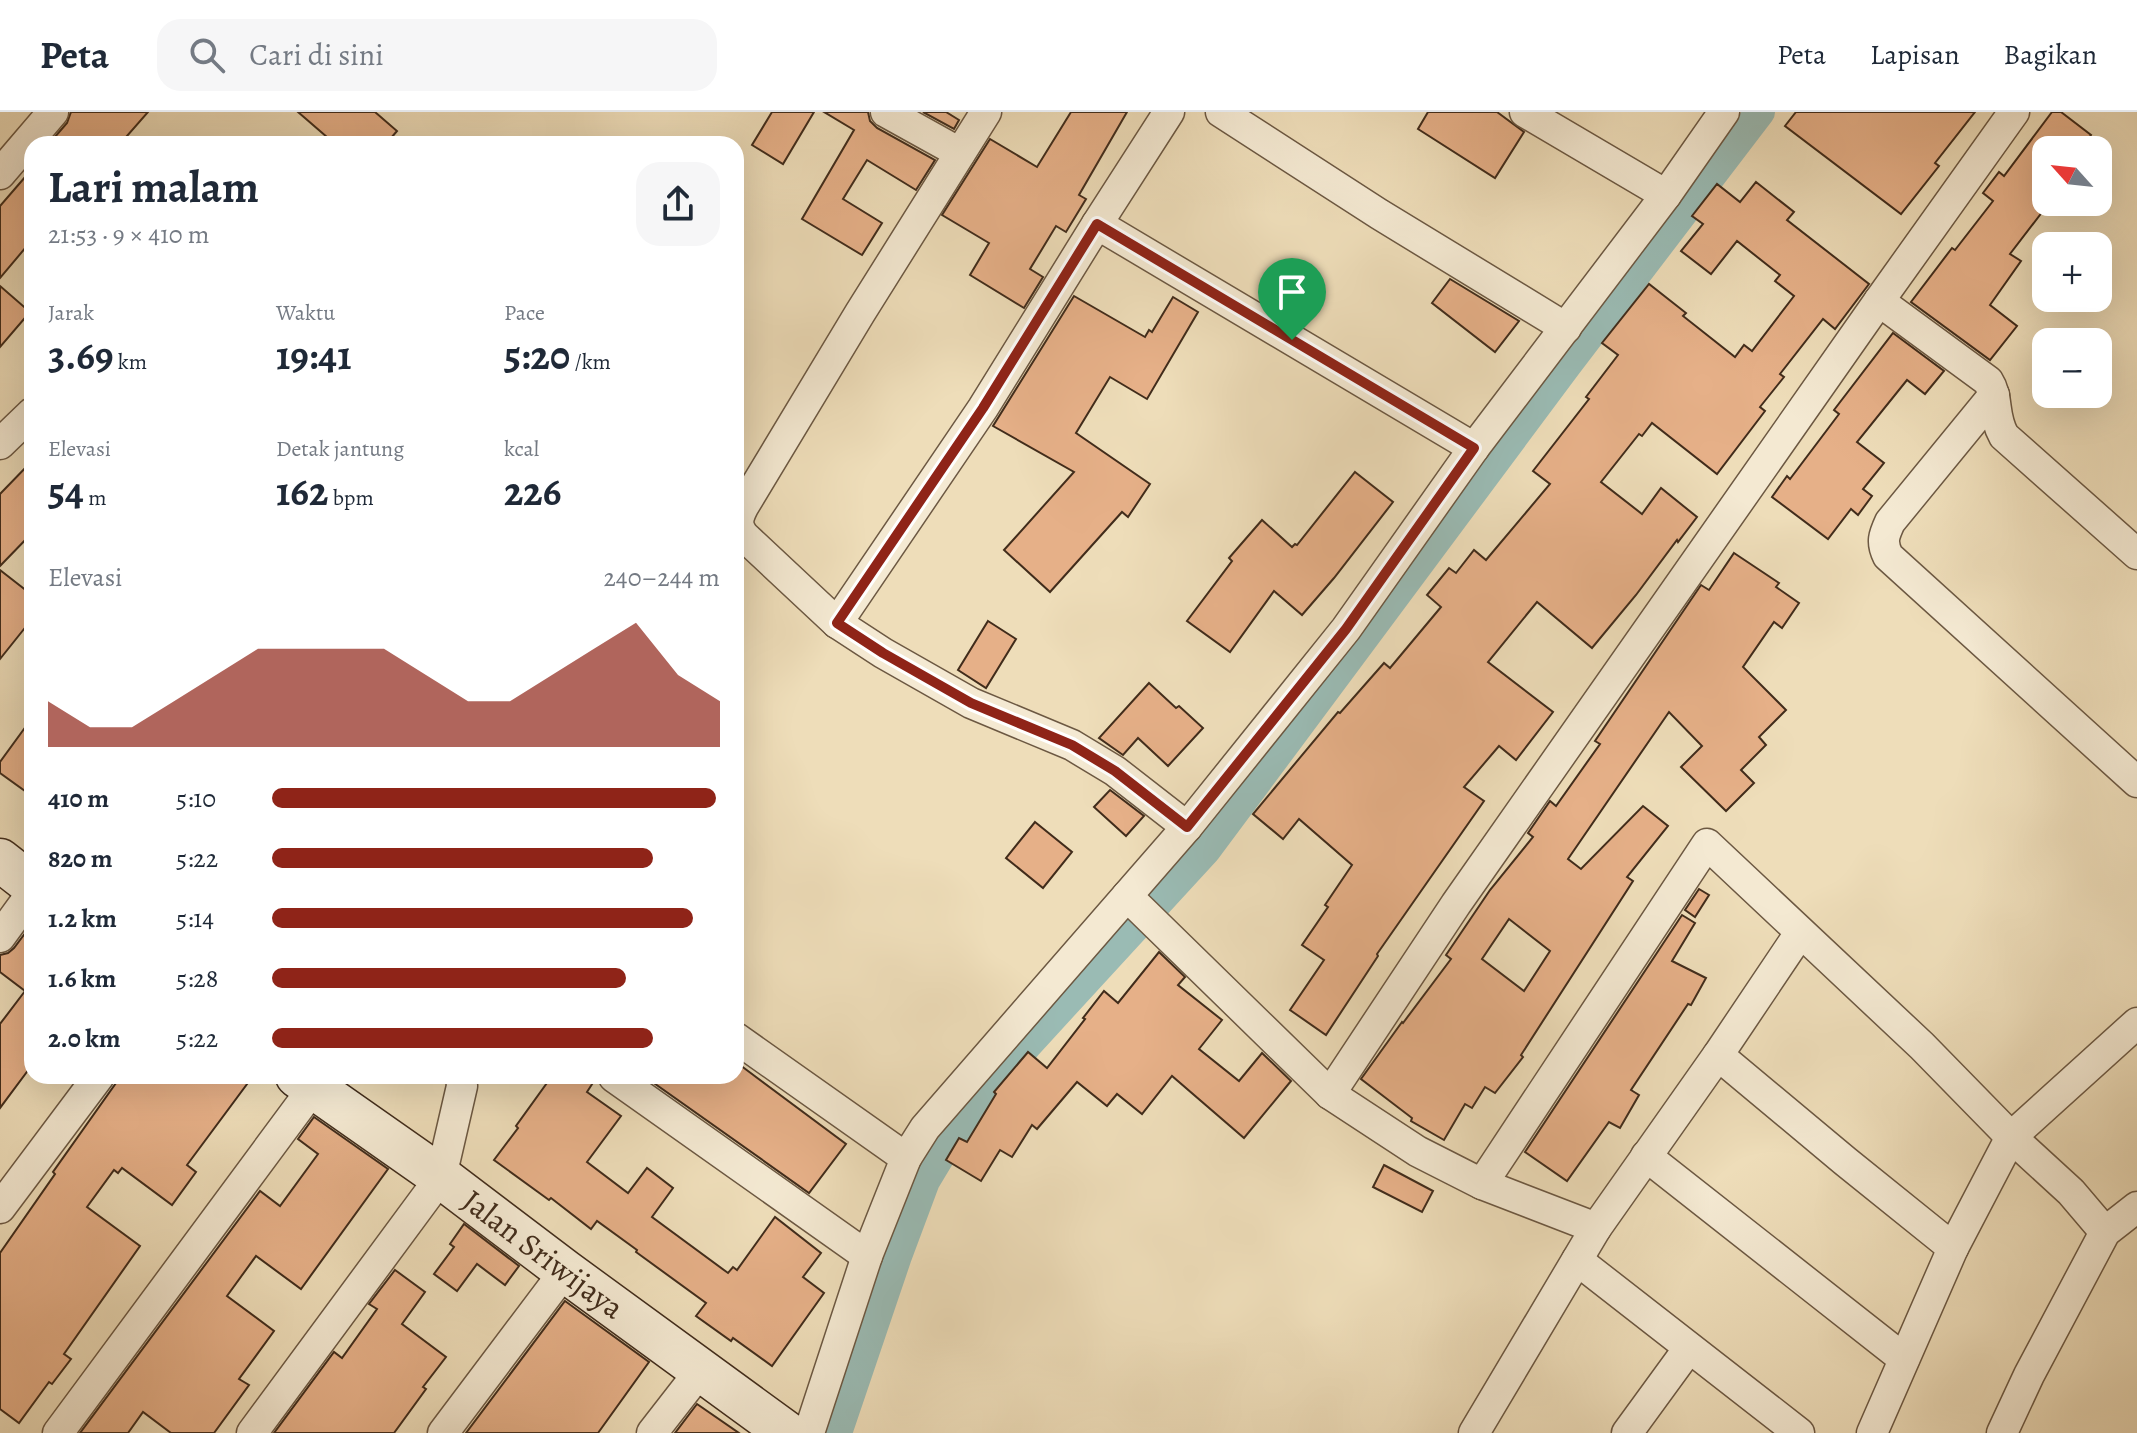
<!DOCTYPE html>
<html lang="id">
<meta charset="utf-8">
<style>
body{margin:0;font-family:Alegreya,serif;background:#f6f6f7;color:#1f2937;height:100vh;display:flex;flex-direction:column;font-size:30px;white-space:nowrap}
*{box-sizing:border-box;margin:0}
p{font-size:26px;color:#747a83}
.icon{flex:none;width:44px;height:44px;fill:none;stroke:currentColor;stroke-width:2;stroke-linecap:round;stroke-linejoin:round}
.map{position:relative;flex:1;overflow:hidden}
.sheet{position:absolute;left:24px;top:24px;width:720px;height:948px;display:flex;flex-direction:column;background:#fff;border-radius:24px;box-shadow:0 8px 32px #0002}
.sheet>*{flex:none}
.needle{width:52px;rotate:297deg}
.fabs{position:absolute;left:2032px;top:24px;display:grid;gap:16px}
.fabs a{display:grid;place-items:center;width:80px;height:80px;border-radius:16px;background:#fff;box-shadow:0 8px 32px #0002;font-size:40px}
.pin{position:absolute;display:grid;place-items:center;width:68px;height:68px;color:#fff;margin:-82px -34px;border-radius:50% 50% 50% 0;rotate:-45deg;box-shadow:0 0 8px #0007}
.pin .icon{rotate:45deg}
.round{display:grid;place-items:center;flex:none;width:84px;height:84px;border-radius:24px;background:#f6f6f7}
.overview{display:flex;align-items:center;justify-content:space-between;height:136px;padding:0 24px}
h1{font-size:44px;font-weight:700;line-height:60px}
.stats{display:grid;grid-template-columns:repeat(3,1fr);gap:12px;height:136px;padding:8px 24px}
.stats div{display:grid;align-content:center}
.stats b{font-size:40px;font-weight:700}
.stats small{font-size:22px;font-weight:400}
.stats p{font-size:22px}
.chart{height:224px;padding:16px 24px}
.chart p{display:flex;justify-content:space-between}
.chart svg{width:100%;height:144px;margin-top:8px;fill:#8f2418;opacity:.7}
ul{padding:0 24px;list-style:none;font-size:26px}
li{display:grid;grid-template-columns:128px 96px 1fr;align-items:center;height:60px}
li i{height:20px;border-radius:10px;background:#8f2418}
header{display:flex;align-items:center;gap:48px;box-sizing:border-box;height:112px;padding:0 40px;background:#fff;border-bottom:2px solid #e0e1e3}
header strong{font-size:38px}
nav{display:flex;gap:44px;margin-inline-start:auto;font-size:28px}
.search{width:560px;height:72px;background:#f6f6f7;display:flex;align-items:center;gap:20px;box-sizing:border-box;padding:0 28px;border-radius:24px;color:#747a83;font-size:30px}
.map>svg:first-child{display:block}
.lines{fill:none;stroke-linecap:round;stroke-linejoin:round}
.canal{stroke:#9abbb4;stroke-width:30}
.building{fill:#e6b088;stroke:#412c1b;stroke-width:2;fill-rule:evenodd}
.street-casing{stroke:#6c5842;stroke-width:33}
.secondary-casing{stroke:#412c1b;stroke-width:45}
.street{stroke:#f4e9d2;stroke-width:30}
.secondary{stroke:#f4e9d2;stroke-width:42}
.route-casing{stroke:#fff;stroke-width:16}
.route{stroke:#8f2418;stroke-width:10}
.labels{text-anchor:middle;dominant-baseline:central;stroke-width:6;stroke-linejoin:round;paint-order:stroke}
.street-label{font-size:32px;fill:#412c1b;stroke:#f4e9d2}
</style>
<header>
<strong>Peta</strong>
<div class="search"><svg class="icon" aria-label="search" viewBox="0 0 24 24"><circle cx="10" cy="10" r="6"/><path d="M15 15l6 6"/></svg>Cari di sini</div>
<nav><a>Peta</a><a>Lapisan</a><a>Bagikan</a></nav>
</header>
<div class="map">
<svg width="2137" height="1321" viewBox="0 0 2137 1321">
<rect width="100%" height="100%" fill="#eeddb9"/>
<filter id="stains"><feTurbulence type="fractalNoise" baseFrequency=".0025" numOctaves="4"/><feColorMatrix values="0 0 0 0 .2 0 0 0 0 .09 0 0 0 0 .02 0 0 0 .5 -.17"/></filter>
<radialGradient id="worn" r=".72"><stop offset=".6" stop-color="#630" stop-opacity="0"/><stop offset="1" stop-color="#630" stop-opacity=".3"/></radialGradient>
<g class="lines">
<polyline class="canal" points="837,1321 897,1144 925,1069 955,1019 1027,933 1206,738 1566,254 1760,0"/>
</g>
<g class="building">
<polygon points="71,0 148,0 120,32 61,32 54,26 67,11"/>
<polygon points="298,0 375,0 397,19 386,32 335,32"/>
<polygon points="772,0 814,0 783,52 752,33"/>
<polygon points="824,0 868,0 870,9 877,16 935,48 916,78 867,48 843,87 882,111 862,143 802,107 854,18"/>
<polygon points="923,0 946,0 959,8 954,17"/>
<polygon points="1071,0 1127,0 1079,83 1086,87 1066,120 1056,114 1030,157 1043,165 1024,196 970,163 989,131 942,103 990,27 1037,55"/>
<polygon points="1428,0 1497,0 1524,20 1495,66 1418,17"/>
<polygon points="1796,0 1975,0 1935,51 1939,54 1901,102 1785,14"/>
<polygon points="2052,0 2061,0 2091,23 2080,38 2046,38 2046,95 2010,142 2021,149 1990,193 2017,214 1990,248 1911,190 1952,136 1955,138 1993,89 1983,81 1999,60 2004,64"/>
<polygon points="32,57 32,128 0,166 0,94"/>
<polygon points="1756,70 1794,100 1787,108 1869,172 1835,217 1823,207 1780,262 1784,265 1760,295 1765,299 1717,362 1652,311 1642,324 1639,322 1601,370 1642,402 1661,376 1697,405 1678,430 1677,428 1636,483 1592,536 1537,490 1488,550 1553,600 1516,648 1499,634 1464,675 1484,689 1377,842 1378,844 1326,923 1290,898 1324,848 1302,833 1328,795 1325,793 1352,753 1299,707 1283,727 1253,702 1338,600 1340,601 1384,551 1390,556 1441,495 1427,483 1449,456 1456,461 1474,438 1486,448 1550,372 1533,359 1589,287 1586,285 1618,243 1602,231 1649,172 1686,201 1683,204 1735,245 1744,233 1752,239 1794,184 1775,169 1780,163 1737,129 1711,162 1681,139 1703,112 1692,104 1717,72 1740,90"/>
<polygon points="1450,167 1519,209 1495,240 1432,191"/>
<polygon points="0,174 30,200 0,235"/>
<polygon points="1074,184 1145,225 1149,218 1152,220 1173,185 1198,200 1147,287 1110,265 1076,321 1150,372 1128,405 1122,400 1050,480 1004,438 1074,360 993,314"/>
<polygon points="1893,221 1944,259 1925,282 1907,268 1857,330 1884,351 1863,377 1872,384 1858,403 1851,397 1828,427 1772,385 1787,364 1790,367 1839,302 1834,298"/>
<polygon points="32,349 32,421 0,454 0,382"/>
<polygon points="1355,360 1393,390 1334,466 1302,503 1274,479 1230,540 1187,509 1232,449 1229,446 1262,408 1292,435 1295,432 1297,433"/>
<path d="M1734,441L1779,471L1776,475L1799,491L1782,516L1774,510L1743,555L1786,598L1759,625L1766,633L1741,658L1754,671L1726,699L1681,655L1702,634L1669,600L1568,747L1581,757L1643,694L1668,714L1627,765L1633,769L1521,943L1523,945L1495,981L1485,975L1472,996L1465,992L1444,1028L1411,1009L1412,1006L1361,967L1402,910L1403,911L1451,847L1446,843L1490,778L1533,725L1528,721L1550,689L1556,694L1600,632L1595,629L1701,473L1709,478ZM1509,807L1550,839L1524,879L1482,847Z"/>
<polygon points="0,458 32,483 32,507 0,547"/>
<polygon points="988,509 1016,527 986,576 958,558"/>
<polygon points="1149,571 1176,596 1179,594 1203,616 1168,654 1138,626 1123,643 1099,626"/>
<polygon points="32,606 32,684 0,661 0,650"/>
<polygon points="1110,678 1144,704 1126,724 1094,695"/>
<polygon points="1035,710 1072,740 1043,776 1006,746"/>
<polygon points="1699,777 1709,783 1695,805 1685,798"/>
<polygon points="1682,803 1695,811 1672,849 1706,866 1691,893 1688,892 1631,978 1639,983 1620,1016 1609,1010 1567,1069 1525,1040"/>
<polygon points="32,812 32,953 0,996 0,912 25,879 0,860 0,843 8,841 14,836"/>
<polygon points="1159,840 1185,865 1178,873 1222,908 1199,937 1239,969 1262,941 1291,969 1244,1026 1172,964 1142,1002 1117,982 1107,994 1077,970 1037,1017 1032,1013 1012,1045 1000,1038 981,1069 946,1048 959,1026 967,1030 996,982 994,980 1028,940 1047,956 1085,907 1083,906 1104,879 1118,891"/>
<polygon points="740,953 846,1032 809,1081 644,964 736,964 736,958"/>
<polygon points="121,964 253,964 187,1053 196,1060 172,1093 122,1056 118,1061 114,1058 87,1095 140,1134 64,1242 71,1247 52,1272 49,1270 19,1311 0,1297 0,1141 55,1062 53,1060"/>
<polygon points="552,964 596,964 596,966 587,980 621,1004 587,1050 628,1081 647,1056 673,1076 652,1105 728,1161 733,1155 737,1158 775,1105 821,1141 803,1165 824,1181 772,1254 733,1226 731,1229 696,1204 706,1191 636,1140 637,1138 597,1109 591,1117 551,1086 549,1088 494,1048 518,1016 516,1014"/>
<polygon points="314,1005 388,1057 301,1177 256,1144 227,1184 274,1219 239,1267 249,1273 214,1321 171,1321 143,1300 128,1321 80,1321 260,1079 280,1094 318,1042 298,1027"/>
<polygon points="1384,1053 1433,1079 1422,1100 1373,1075"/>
<polygon points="464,1112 519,1154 505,1173 477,1152 457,1179 434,1162 454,1135 450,1132"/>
<polygon points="395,1158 425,1180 402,1212 446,1245 423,1275 426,1277 394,1321 274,1321 334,1240 342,1246 377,1197 369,1192"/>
<polygon points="565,1189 649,1250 598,1321 466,1321"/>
<polygon points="697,1292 739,1321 675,1321"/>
</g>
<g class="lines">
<g class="street-casing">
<g id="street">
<polyline points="886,0 960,41"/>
<path d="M986,0L860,201L743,395C737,407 736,413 744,424L837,511L883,541L971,591L1072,633L1115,659L1187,715"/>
<polyline points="1221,0 1379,102 1566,216"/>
<polyline points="1525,0 1666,83"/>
<polyline points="0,62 53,0"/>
<polyline points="1097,112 1474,336"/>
<path d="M1879,189L1988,269C1999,286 1992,303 2004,324L2137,442"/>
<path d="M1994,283L1890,410C1884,423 1881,430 1888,444L2137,670"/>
<polyline points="0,332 32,301"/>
<polyline points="837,511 983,296 1097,112 1169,0"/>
<polyline points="1127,784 1330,982 1417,1039 1482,1072 1596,1116"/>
<polyline points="0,825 32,781"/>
<polyline points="736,926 906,1046"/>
<polyline points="1718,943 1845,1049 1953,1136"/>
<polyline points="614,965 867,1144"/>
<polyline points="1330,982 1456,792 1879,189 2014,0"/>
<polyline points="1646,1044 1904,1247"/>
<polyline points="1482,1072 1707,732 1922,934 2011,1025 2071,1080 2105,1120"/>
<polyline points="0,1096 99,964"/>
<polyline points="1577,1148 1799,1321"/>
<polyline points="58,1321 314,975"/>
<polyline points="252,1321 441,1065 462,974 461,964"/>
<polyline points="443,1321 565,1159"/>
<polyline points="652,1321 701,1258"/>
<polyline points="809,1321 867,1144 906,1046 925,1016 1187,715 1346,517 1474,336 1666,83 1724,0"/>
<polyline points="1474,1321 1596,1116 1718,943 1800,821"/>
<polyline points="1627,1321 1689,1236"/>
<polyline points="1872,1321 1953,1136 2011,1025 2137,911"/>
<polyline points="2002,1321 2029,1263 2105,1120 2137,1095"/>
</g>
</g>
<g class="secondary-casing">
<g id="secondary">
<polyline points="0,748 32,773"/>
<path id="s1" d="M297,964L441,1065L565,1159L787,1321"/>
</g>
</g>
<use href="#street" class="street"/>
<use href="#secondary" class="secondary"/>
</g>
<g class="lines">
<g class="route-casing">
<polygon id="route" points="1097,112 1474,336 1346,517 1187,715 1115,659 1072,633 971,591 883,541 837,511 983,296"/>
</g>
<use href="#route" class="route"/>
</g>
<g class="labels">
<g class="street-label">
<text stroke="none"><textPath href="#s1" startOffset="304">Jalan Sriwijaya</textPath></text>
</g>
</g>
<rect width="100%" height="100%" filter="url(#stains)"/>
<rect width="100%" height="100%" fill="url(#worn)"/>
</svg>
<div class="fabs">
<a><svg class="needle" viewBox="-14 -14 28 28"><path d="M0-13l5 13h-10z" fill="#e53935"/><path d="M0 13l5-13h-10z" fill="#747a83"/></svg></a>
<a>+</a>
<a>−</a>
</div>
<div class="pin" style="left:1292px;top:228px;background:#1e9e55"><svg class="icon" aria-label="arrive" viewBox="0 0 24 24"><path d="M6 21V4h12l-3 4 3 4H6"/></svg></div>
<section class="sheet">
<div class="overview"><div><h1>Lari malam</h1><p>21:53 · 9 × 410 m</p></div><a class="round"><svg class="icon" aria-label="share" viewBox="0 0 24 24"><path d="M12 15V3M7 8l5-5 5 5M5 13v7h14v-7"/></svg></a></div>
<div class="stats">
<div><p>Jarak</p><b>3.69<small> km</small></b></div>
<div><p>Waktu</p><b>19:41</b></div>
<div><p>Pace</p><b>5:20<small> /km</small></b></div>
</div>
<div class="stats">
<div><p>Elevasi</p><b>54<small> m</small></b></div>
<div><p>Detak jantung</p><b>162<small> bpm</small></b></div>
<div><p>kcal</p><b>226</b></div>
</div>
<div class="chart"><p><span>Elevasi</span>240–244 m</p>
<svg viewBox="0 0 160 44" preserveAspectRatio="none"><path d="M0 44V30L10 38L20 38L30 30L40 22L50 14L60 14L70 14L80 14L90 22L100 30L110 30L120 22L130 14L140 6L150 22L160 30V44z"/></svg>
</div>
<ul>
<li><b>410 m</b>5:10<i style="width:99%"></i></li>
<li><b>820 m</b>5:22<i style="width:85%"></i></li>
<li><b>1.2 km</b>5:14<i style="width:94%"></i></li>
<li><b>1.6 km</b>5:28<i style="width:79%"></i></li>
<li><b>2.0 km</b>5:22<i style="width:85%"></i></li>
</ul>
</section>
</div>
